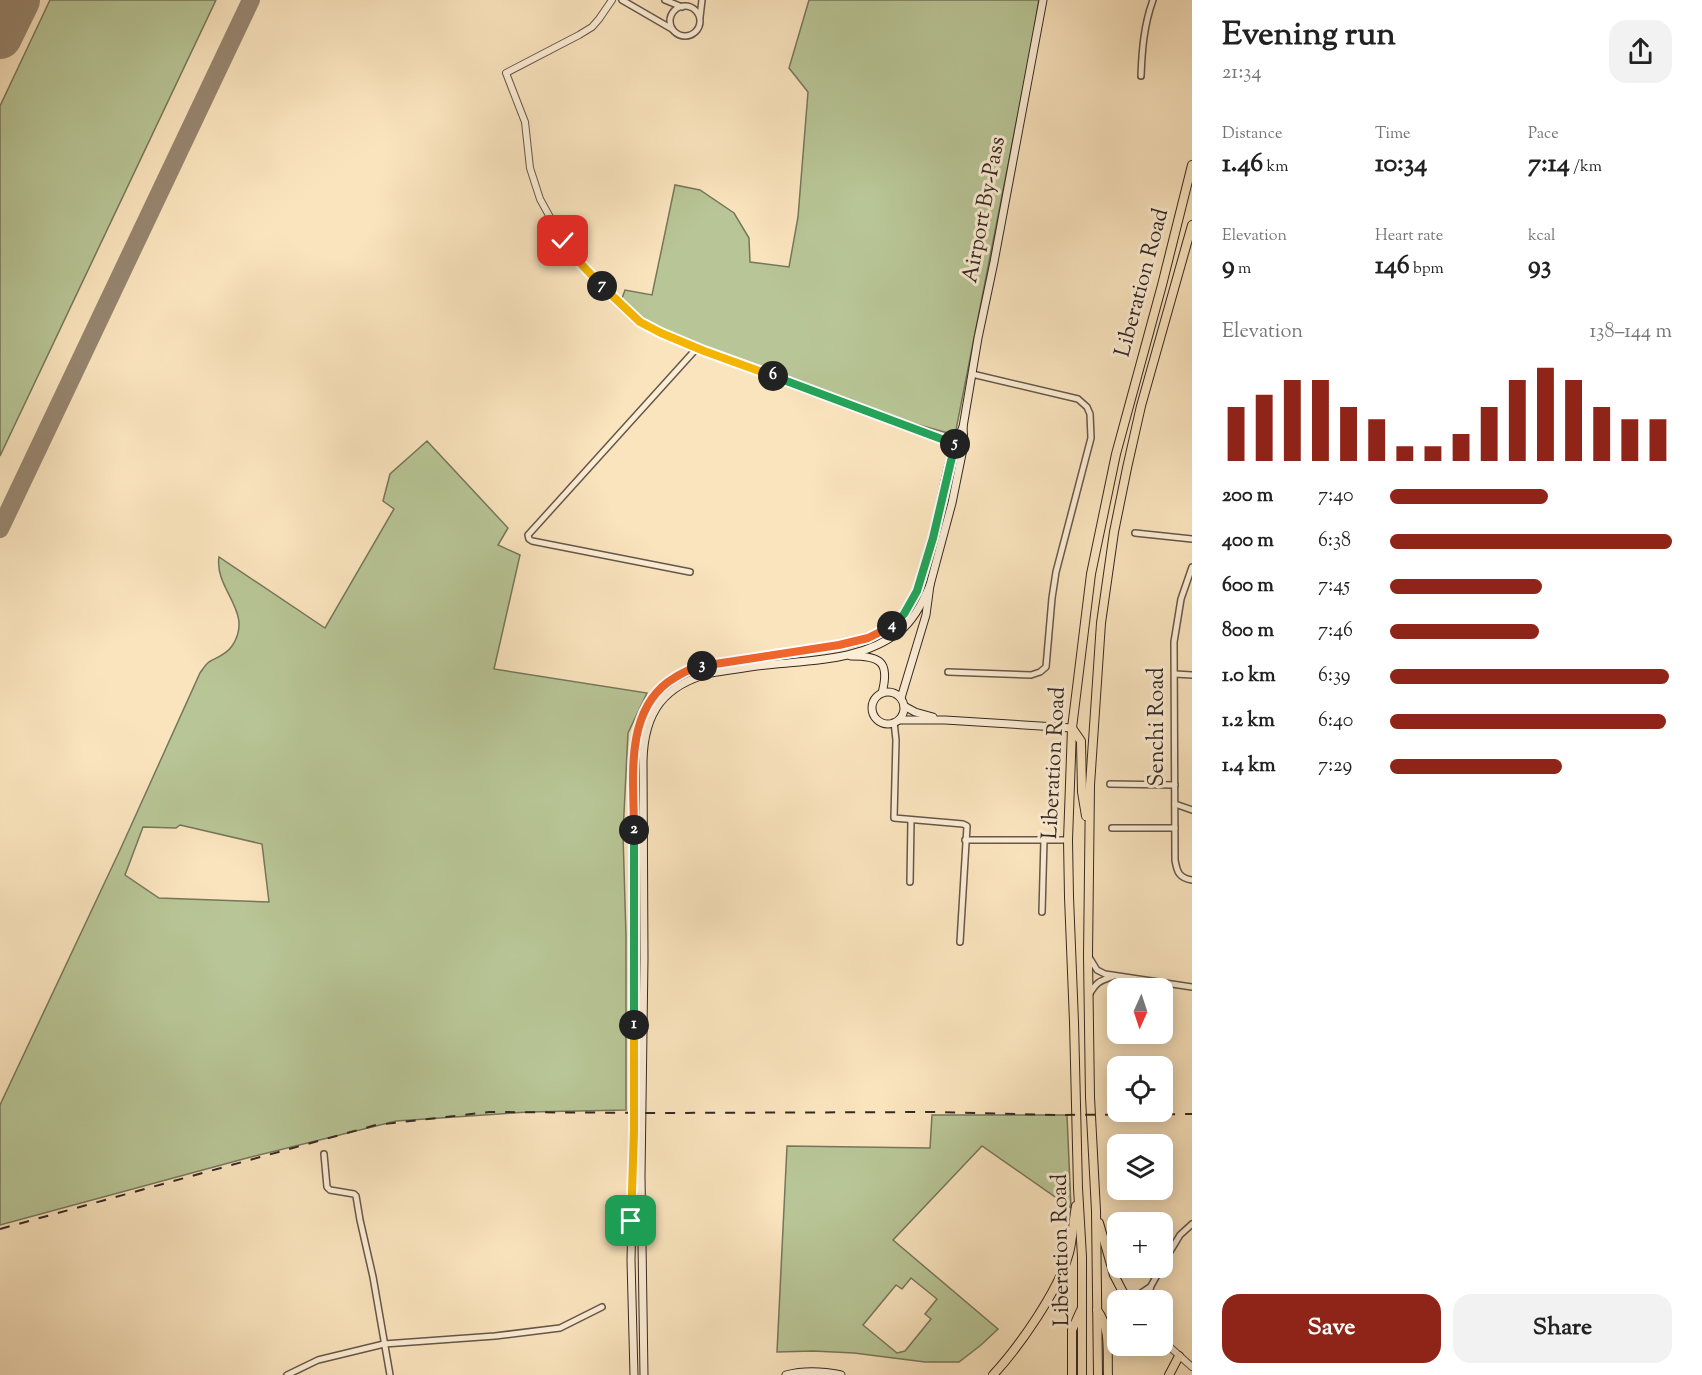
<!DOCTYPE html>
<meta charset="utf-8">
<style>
body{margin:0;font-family:"Sorts Mill Goudy",serif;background:#f2f2f2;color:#222;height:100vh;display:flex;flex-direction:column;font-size:22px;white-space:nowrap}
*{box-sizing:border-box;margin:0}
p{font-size:20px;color:#767676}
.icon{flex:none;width:33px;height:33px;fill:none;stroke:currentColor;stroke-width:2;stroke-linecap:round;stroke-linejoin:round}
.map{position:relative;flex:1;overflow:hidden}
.drawer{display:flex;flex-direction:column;background:#fff;width:510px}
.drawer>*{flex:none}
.needle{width:39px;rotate:183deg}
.tools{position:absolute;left:1107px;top:978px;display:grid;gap:12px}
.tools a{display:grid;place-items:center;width:66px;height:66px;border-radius:12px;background:#fff;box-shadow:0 3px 15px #0003;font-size:30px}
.pin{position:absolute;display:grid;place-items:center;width:51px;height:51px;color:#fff;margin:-26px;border-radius:12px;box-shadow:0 3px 9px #0006}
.km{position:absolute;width:30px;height:30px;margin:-15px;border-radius:50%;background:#222;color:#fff;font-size:16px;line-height:30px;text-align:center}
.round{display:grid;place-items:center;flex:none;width:63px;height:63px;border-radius:18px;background:#f2f2f2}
.headline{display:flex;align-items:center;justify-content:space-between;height:102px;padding:0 30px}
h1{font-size:33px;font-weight:800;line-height:45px}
.metrics{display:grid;grid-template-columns:repeat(3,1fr);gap:9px;height:102px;padding:6px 30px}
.metrics div{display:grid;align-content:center}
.metrics b{font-size:26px;font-weight:800}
.metrics small{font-size:16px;font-weight:400}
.metrics p{font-size:16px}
.chart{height:168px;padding:12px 30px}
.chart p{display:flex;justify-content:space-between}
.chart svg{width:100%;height:108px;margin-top:6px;stroke:#8f2418;stroke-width:6}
.primary-button{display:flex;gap:12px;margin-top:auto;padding:12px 30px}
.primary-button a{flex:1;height:69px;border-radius:18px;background:#8f2418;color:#fff;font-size:24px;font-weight:800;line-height:69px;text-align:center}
.primary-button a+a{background:#f2f2f2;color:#222}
ul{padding:0 30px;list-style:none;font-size:20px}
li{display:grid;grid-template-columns:96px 72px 1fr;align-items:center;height:45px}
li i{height:15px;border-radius:8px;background:#8f2418}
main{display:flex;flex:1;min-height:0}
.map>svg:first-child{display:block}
.green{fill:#b8c596;stroke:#76765c;stroke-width:1.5;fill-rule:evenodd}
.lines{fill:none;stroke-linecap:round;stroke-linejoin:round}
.taxiway{stroke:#978670;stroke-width:18}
.runway{stroke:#978670;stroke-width:44}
.minor-casing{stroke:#665749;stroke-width:8}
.tertiary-casing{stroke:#665749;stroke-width:8}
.secondary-casing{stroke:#342822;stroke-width:9}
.trunk-casing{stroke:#342822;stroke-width:10}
.minor{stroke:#fcedd5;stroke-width:5}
.tertiary{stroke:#fcedd5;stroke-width:6}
.secondary{stroke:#fcedd5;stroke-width:7}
.trunk{stroke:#fae4be;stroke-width:8}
.rail{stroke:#342822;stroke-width:2;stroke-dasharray:10 10;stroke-linecap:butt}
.split-1-casing{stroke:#fff;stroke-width:12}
.split-2-casing{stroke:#fff;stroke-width:12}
.split-3-casing{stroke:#fff;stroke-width:12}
.split-4-casing{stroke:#fff;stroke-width:12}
.split-5-casing{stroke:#fff;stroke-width:12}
.split-6-casing{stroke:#fff;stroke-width:12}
.split-7-casing{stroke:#fff;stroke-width:12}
.split-8-casing{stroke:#fff;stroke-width:12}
.split-1{stroke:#f5b400;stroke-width:8}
.split-2{stroke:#22a559;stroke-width:8}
.split-3{stroke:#f0652b;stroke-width:8}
.split-4{stroke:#f0652b;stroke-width:8}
.split-5{stroke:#22a559;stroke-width:8}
.split-6{stroke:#22a559;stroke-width:8}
.split-7{stroke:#f5b400;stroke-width:8}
.split-8{stroke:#f5b400;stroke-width:8}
.labels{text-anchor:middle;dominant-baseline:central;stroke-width:6;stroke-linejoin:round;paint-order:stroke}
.street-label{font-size:22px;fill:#342822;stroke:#fcedd5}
</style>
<main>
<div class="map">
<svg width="1192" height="1375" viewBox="0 0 1192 1375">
<rect width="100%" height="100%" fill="#fae4be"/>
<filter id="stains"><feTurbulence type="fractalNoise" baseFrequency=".00333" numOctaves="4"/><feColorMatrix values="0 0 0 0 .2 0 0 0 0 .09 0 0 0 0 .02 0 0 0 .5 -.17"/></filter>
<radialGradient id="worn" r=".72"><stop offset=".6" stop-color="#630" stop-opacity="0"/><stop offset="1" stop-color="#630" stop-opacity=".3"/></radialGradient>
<g class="green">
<polygon points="50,0 216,0 0,456 0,106"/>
<polygon points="809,0 1039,0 1032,43 955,435 851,406 680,340 638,316 621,301 625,290 652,295 675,185 700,190 734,213 749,238 750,262 789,267 798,217 808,92 789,68"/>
<path d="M427,441L508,528L498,545L520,555L494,669L647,693L628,733L623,834L626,936V1110L528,1112L396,1121L247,1158L0,1225V1105L120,850L200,673C203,669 205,665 209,662C217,657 226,655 232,646C255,612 214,590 219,557L325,628L394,509L383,501L390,474ZM180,825L262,844L269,902L159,898L125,875L143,827L176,828Z"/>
<path d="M932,1115H1067L1071,1208L982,1146L893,1240L998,1329L981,1345L959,1362H925L854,1353L813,1351L777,1352L787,1146L930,1148ZM911,1278L937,1299L925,1314L931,1319L905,1351L897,1353L863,1325L896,1285L902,1289Z"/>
</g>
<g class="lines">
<polyline class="taxiway" points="0,529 251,0"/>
<polyline class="runway" points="0,37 18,0"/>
<g class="minor-casing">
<g id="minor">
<polyline points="622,0 672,29"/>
<polyline points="665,0 682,7"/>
<circle cx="685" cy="21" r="15"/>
<polyline points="700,17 702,0"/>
<path d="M1141,76C1142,49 1144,25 1153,0"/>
<polyline points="1135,533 1192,539"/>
<path d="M1192,567L1181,599L1174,642L1175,860C1177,872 1179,878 1192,880"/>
<polyline points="690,572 532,541 529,539 528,535 697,348"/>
<polyline points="948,672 1031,675 1040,672 1046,667 1052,598 1056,572 1091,438 1090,414 1087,407 1078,399 972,374"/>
<polyline points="1175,674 1192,675"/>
<polyline points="894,722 896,740 894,818 963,824 967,826 960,942"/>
<polyline points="1110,784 1175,785"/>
<polyline points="1175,804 1192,810"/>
<polyline points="1112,828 1175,828"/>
<polyline points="965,840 1068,840"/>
<polyline points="910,882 911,820"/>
<polyline points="1042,912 1044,840"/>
<polyline points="1089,957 1097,970 1105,974 1192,987"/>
<path d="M1089,995C1097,981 1100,981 1114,976"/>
<polyline points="324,1154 327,1187 330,1190 354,1194 356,1196 360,1220 373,1277 390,1375"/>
<polyline points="1162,1265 1180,1235 1192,1224"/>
<polyline points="1125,1296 1138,1295 1150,1287"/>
<polyline points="1147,1300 1151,1286 1161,1268"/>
<polyline points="287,1375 318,1360 384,1344 495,1336 560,1328 602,1307"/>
</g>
</g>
<g class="tertiary-casing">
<g id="tertiary">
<polyline points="612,0 599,19 592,27 579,35 506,73 525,122 530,168 540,199 563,241 582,265 623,308 640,322 674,339 915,429 955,443 964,444"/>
<polyline points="1162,1340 1192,1367"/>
</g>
</g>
<g class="secondary-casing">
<g id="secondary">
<path d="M851,656C881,656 890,662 882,693"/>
<circle cx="888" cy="708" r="16"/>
<polyline points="901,698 926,615 930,585 952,503 964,444 963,427 978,338 994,262 1043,0"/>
<polyline points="904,706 915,712 933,717"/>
<polyline points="899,720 945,720 1072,728"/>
<path d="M634,1375L631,1260L634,1131V757C639,709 651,686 697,667C725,662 754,658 782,654C816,649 869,647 895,623C919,602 926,565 933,536C942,500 946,460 963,427"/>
<path d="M644,1375L641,1177L644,958L643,761C644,712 664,685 711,673C733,670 754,666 776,664C818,660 865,659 900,631C914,620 923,602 930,585"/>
<path d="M786,1375C805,1370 822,1371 841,1375"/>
</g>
</g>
<g class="trunk-casing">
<g id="trunk">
<polyline points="1072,728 1081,741 1082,792 1086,816"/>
<polyline points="1099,1223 1114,1275 1125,1296"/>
<path d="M1097,1310C1111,1328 1107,1353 1108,1375"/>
<path d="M993,1375C1019,1347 1059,1290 1069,1253C1073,1238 1073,1221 1076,1206"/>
<polyline points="1072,1375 1072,1330 1081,1310"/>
<polyline points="1082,1375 1082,1257 1078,1188 1074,1022 1069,897 1068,840 1072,728 1091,574 1116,454 1162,285 1192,165"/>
<polyline points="1098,1375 1096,1211 1090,1097 1088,956 1090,785 1101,623 1114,532 1127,468 1141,406 1192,225"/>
<polyline points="1169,1375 1179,1356"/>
</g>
</g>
<use href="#minor" class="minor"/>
<use href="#tertiary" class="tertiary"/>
<use href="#secondary" class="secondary"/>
<use href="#trunk" class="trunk"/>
<polyline class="rail" points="0,1229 376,1125 489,1112 659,1113 936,1112 1058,1115 1192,1114"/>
</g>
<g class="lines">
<g class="split-1-casing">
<polyline id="split-1" points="631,1221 634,1131 634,1025"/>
</g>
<g class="split-2-casing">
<polyline id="split-2" points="634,830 634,1025"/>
</g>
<g class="split-3-casing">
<path id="split-3" d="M634,830C634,781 624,715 668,682C678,675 690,668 702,666"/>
</g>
<g class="split-4-casing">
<polyline id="split-4" points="702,666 839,645 868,638 892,626"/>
</g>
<g class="split-5-casing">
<polyline id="split-5" points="892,626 904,614 917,591 933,538 955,444"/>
</g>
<g class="split-6-casing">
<polyline id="split-6" points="773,376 955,444"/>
</g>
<g class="split-7-casing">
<polyline id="split-7" points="602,286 640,322 661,333 704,351 773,376"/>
</g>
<g class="split-8-casing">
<polyline id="split-8" points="563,241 582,265 602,286"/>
</g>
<use href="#split-1" class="split-1"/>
<use href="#split-2" class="split-2"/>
<use href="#split-3" class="split-3"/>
<use href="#split-4" class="split-4"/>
<use href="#split-5" class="split-5"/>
<use href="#split-6" class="split-6"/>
<use href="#split-7" class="split-7"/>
<use href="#split-8" class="split-8"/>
</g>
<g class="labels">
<g class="street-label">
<text transform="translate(985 210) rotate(-79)">Airport By-Pass</text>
<text transform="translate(1143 283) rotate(-75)">Liberation Road</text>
<text transform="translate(1158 727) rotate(-90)">Senchi Road</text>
<text transform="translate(1055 763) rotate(-87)">Liberation Road</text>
<text transform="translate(1062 1250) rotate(-91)">Liberation Road</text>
</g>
</g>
<rect width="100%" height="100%" filter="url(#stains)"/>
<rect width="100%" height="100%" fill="url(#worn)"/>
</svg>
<div class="tools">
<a><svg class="needle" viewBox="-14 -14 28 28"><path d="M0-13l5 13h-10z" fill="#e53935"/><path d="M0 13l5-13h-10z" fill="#767676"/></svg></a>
<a><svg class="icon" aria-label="locate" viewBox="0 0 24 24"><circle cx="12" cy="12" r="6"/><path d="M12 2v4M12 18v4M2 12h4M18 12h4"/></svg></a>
<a><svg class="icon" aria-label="layers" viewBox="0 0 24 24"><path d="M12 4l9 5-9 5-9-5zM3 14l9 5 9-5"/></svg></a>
<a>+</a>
<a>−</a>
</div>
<div class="pin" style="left:631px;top:1221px;background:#1e9e55"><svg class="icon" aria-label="arrive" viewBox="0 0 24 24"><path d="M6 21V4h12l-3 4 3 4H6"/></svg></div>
<div class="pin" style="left:563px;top:241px;background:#d93025"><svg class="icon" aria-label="check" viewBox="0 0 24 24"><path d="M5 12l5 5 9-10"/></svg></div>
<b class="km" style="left:634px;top:1025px">1</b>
<b class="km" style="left:634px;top:830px">2</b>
<b class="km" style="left:702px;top:666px">3</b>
<b class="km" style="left:892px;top:626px">4</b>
<b class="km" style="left:955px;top:444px">5</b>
<b class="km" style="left:773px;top:376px">6</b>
<b class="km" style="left:602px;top:286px">7</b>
</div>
<section class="drawer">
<div class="headline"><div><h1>Evening run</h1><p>21:34</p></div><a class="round"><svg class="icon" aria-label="share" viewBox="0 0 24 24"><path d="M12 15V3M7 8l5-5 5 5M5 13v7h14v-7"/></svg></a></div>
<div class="metrics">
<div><p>Distance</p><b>1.46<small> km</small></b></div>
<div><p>Time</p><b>10:34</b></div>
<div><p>Pace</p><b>7:14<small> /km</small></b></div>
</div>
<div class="metrics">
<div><p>Elevation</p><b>9<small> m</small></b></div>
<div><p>Heart rate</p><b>146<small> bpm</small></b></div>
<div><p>kcal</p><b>93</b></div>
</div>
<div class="chart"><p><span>Elevation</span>138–144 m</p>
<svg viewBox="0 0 160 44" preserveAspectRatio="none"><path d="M5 44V22M15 44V17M25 44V11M35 44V11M45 44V22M55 44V27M65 44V38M75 44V38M85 44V33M95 44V22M105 44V11M115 44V6M125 44V11M135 44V22M145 44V27M155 44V27"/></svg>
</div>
<ul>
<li><b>200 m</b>7:40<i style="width:56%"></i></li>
<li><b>400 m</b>6:38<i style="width:100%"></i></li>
<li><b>600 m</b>7:45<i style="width:54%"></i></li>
<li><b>800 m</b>7:46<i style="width:53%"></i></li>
<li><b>1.0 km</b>6:39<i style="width:99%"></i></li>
<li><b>1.2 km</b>6:40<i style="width:98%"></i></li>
<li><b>1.4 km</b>7:29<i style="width:61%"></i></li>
</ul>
<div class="primary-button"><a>Save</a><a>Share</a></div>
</section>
</main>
